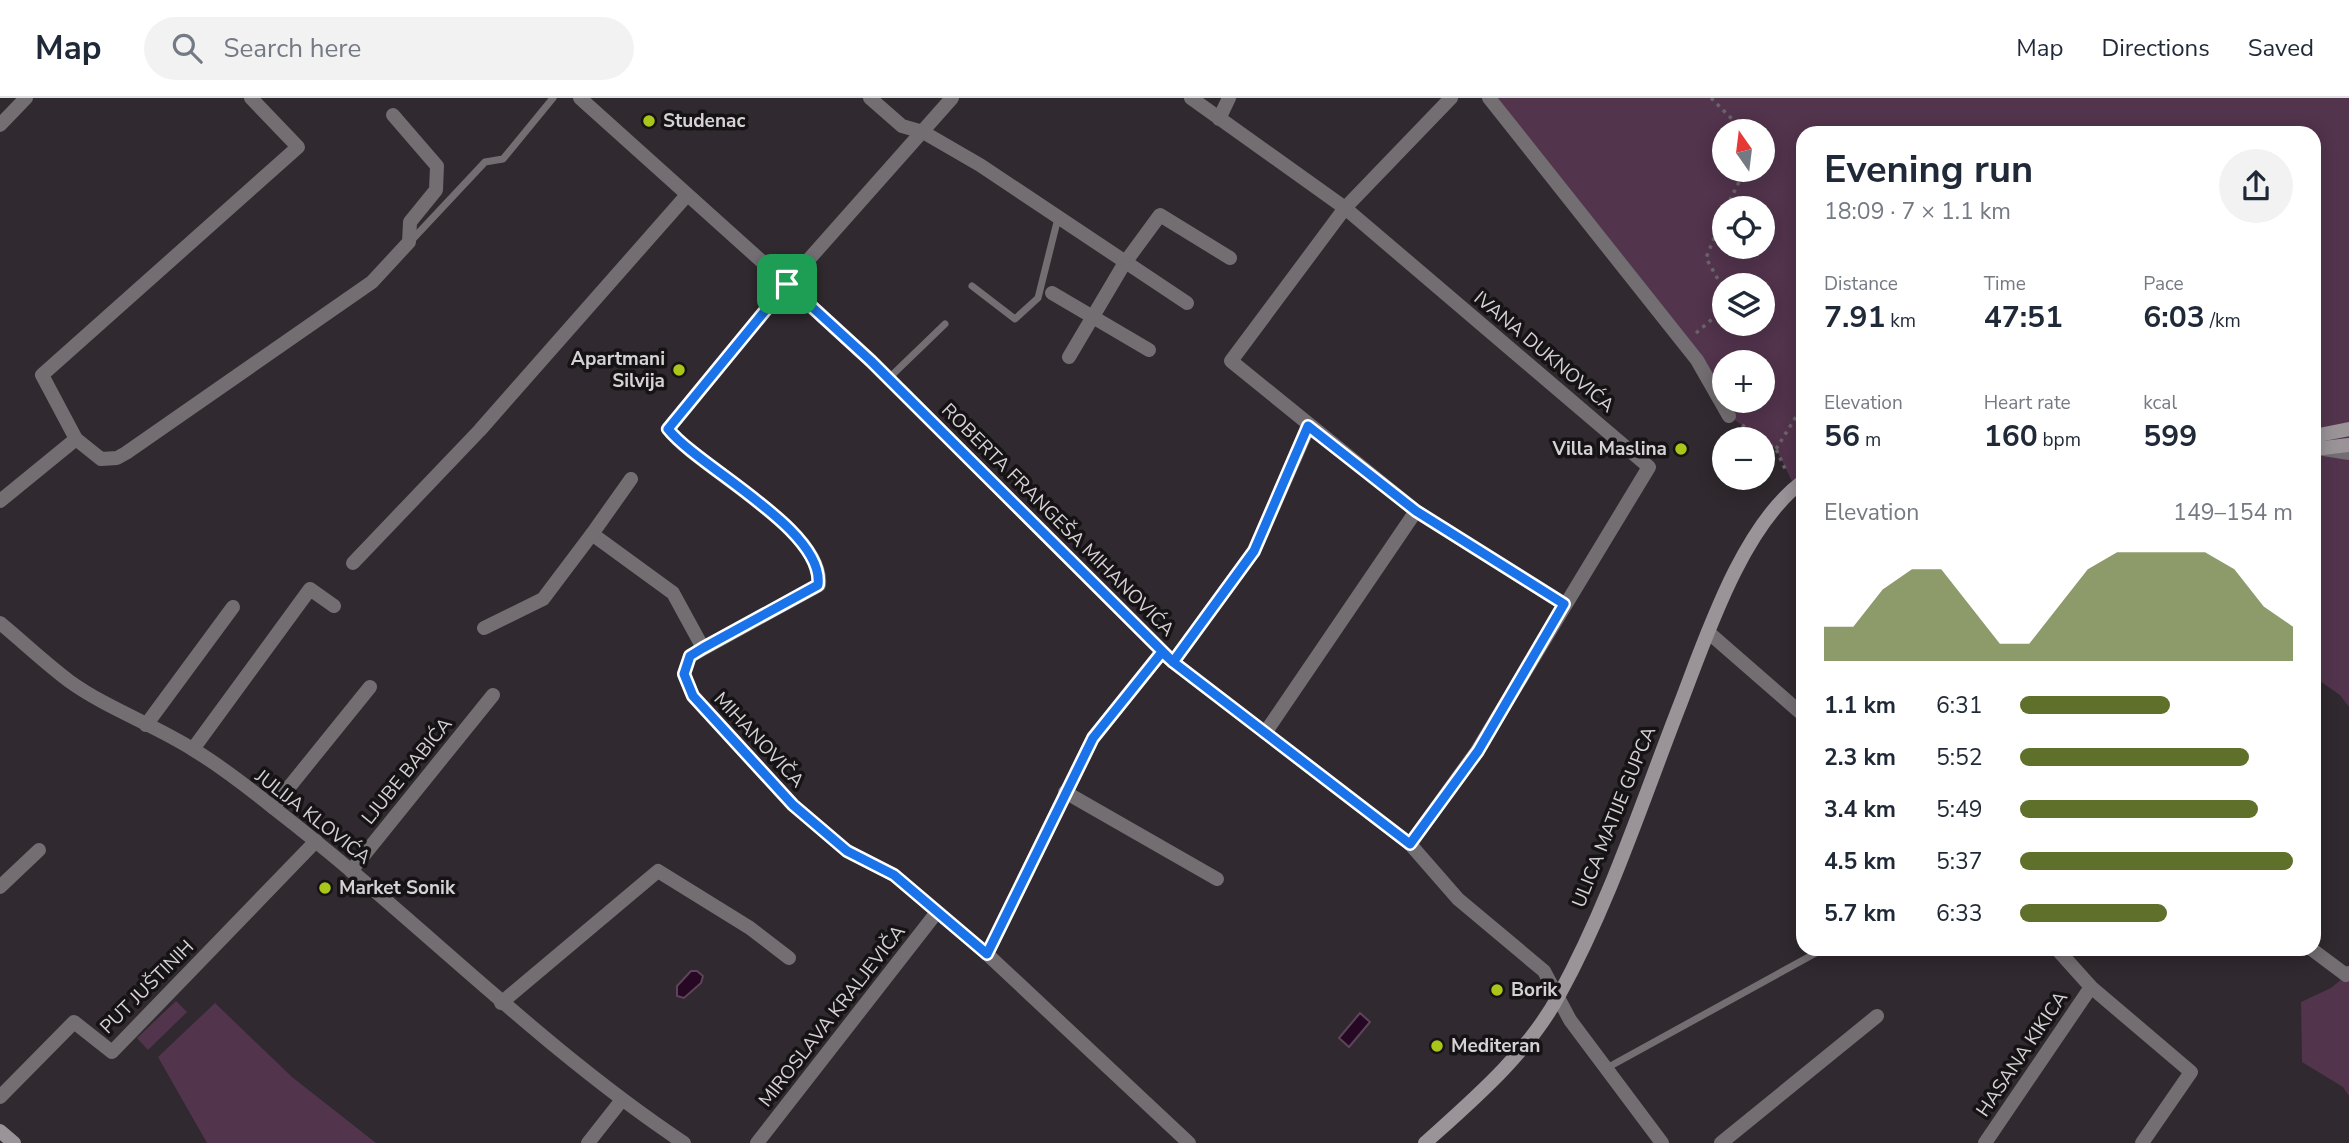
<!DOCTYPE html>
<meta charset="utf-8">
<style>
body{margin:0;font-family:"Nunito Sans",sans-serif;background:#f2f2f3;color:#1f2937;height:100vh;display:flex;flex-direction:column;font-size:26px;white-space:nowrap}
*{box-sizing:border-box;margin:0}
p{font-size:23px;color:#747a83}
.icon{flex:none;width:38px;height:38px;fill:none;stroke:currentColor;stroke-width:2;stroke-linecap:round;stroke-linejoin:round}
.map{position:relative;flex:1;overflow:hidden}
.side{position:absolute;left:1796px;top:28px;width:525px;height:830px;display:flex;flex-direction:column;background:#fff;border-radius:21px;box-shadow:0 4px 18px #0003}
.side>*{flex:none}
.needle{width:46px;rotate:346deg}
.controls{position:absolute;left:1712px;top:21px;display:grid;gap:14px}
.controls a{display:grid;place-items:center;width:63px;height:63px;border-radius:50%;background:#fff;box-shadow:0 4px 18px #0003;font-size:35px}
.pin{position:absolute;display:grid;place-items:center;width:60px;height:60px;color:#fff;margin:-30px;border-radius:14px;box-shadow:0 4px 10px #0006}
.round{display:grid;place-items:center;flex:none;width:74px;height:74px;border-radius:37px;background:#f2f2f3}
.overview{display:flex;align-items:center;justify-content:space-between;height:119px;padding:0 28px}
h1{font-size:38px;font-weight:700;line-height:52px}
.metrics{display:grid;grid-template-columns:repeat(3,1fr);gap:10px;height:119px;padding:7px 28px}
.metrics div{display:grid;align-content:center}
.metrics b{font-size:30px;font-weight:700}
.metrics small{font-size:19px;font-weight:400}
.metrics p{font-size:19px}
.chart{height:196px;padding:14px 28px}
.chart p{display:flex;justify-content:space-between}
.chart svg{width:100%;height:126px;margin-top:7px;fill:#5e702a;opacity:.7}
ul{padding:0 28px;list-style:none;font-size:23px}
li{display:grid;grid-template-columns:112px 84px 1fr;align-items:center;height:52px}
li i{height:18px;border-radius:9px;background:#5e702a}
header{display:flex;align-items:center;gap:42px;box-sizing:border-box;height:98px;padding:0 35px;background:#fff;border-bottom:2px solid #e0e1e3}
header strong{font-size:33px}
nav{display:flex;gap:38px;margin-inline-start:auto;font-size:24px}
.search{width:490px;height:63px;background:#f2f2f3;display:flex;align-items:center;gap:18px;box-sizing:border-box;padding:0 24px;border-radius:38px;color:#747a83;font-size:26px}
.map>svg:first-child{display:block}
.green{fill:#52344d;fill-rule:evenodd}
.water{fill:#270824;stroke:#5c4459;stroke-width:2}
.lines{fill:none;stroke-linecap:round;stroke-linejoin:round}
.path{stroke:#6a6469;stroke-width:3.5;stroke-dasharray:3.5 5;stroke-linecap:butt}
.lane{stroke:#726e71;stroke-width:7}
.street{stroke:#726e71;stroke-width:14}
.secondary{stroke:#9a9398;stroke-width:14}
.route-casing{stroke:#fff;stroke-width:14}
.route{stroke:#1a73e8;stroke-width:9}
.poi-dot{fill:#aac719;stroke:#161315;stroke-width:2.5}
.labels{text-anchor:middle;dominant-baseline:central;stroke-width:7;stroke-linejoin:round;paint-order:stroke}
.poi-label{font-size:19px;font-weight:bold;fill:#d6d1d5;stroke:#161315;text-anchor:start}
.street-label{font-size:19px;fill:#d6d1d5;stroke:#161315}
</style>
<header>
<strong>Map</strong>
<div class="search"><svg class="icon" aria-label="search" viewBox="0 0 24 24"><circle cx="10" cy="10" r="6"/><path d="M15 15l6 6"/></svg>Search here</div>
<nav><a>Map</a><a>Directions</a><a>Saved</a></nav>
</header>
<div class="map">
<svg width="2349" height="1045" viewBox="0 0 2349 1045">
<rect width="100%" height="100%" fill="#30292f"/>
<g class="green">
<path d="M1489,0H2349V609L2340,597L2314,579V35H1802V384L1795,389L1776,351L1729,318L1697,262ZM1724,33H1762V72H1724ZM1724,110H1762V149H1724ZM1724,187H1762V226H1724ZM1724,264H1762V303H1724Z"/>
<polygon points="2349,875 2349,998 2343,989 2302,964 2301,904 2331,890"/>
<polygon points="176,903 187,914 148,952 137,940"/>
<polygon points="215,905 292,979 376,1045 207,1045 158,959"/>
</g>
<g class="water">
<polygon points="691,873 697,873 703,878 701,885 684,900 677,898 677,888"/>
<polygon points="1360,915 1370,924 1349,949 1339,940"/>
</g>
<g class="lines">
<g class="path">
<polyline points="1711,0 1744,33"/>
<polyline points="1726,110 1745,72"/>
<polyline points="1724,116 1706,160 1724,192"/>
<polyline points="1696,235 1724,211"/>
<polyline points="1742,327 1776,351 1787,375"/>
<polyline points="1776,351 1802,309"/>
</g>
<g class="lane">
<polyline points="410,144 485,64 503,61 553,0"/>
<polyline points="972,188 1015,221 1038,200 1058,120"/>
<polyline points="889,280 945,226"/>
<polyline points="1605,971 1825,850"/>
</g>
<g class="street">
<polyline points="251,0 298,49 42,277 76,341 101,361 117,360 126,355 372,184 409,144 410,124 436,92 437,68 393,17"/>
<polyline points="580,0 787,186 952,0"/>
<polyline points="870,0 902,28 923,34 980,67 1187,205"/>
<polyline points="1191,0 1345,110 1649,369 1477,653 1410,746"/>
<polyline points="1451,0 1345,110 1231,263 1416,413 1564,506"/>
<polyline points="1489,0 1697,262 1729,318"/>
<polyline points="1219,21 1229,0"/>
<polyline points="0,27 26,0"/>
<polyline points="1052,195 1149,252"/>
<polyline points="1069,259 1124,166 1160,117 1230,160"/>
<polyline points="2324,351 2349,355"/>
<polyline points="631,381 592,436 673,495 703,550"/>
<polyline points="0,403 76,341"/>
<polyline points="353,465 480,332 687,97"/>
<path d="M0,525C23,544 45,565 69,583C108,611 153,626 194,652C222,669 249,690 275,711C415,819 537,947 684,1045"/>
<polyline points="484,530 543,501 592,436"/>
<polyline points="1708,534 1802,616"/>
<polyline points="1173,564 1254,453 1309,328"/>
<polyline points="146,627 233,509"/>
<polyline points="1265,635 1416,413"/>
<polyline points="193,651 310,491 334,508"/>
<polyline points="1065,694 1217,781"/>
<polyline points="273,709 370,589"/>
<polyline points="351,773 493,597"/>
<polyline points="0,789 39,752"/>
<polyline points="2056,850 2091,889 2191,974 2142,1045"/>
<polyline points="2310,850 2346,877 2349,875"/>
<polyline points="987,856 1093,640 1162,554"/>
<polyline points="501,905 658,773 750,830 789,860"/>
<polyline points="0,999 74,924 112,954 316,743"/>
<polyline points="588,1045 621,1003"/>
<polyline points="757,1045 937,814"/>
<path d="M1189,1045L987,856L894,777L847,753L793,707L693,598L684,576L690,558L819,487C825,432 698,370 668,331L787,186L871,263L1173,564L1410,746L1458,801L1544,873L1570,922L1662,1045"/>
<polyline points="1721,1045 1877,918"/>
<polyline points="1985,1045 2091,889"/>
</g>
<g class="secondary">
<polyline points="2314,338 2349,331"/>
<polyline points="2314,351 2349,347"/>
<polyline points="0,1033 14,1045"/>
<path d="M1425,1045C1474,1001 1528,955 1559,897C1610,804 1643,701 1681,604C1707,536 1743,428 1802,384"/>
</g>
</g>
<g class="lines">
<g class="route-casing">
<path id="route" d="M787,186L668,331C699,370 825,432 818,487L703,550L690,558L684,576L693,598L793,707L847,753L894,777L987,856L1093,640L1162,554L1173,564L1410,746L1478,653L1564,506L1416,413L1308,328L1254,453L1173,564L871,263L787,186"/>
</g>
<use href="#route" class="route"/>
</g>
<g class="poi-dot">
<circle cx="649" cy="23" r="7"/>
<circle cx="679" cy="272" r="7"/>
<circle cx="1681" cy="351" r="7"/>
<circle cx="325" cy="790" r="7"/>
<circle cx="1497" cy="892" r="7"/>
<circle cx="1437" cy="948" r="7"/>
</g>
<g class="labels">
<g class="poi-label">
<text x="663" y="23">Studenac</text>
<text x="665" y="261" text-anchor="end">Apartmani<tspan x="665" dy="22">Silvija</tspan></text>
<text x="1667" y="351" text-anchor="end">Villa Maslina</text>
<text x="339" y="790">Market Sonik</text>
<text x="1511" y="892">Borik</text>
<text x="1451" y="948">Mediteran</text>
</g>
<g class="street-label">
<text transform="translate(1544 254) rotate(40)">IVANA DUKNOVIĆA</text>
<text transform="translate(1058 422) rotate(45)">ROBERTA FRANGEŠA MIHANOVIĆA</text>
<text transform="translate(759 642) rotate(47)">MIHANOVIČA</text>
<text transform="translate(407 673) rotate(-51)">LJUBE BABIĆA</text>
<text transform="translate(313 719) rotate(38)">JULIJA KLOVIĆA</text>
<text transform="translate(1614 719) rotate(-68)">ULICA MATIJE GUPCA</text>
<text transform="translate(147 889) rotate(-45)">PUT JUŠTINIH</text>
<text transform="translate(832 918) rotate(-52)">MIROSLAVA KRALJEVIČA</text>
<text transform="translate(2022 956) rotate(-56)">HASANA KIKICA</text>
</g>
</g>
</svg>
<div class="controls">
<a><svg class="needle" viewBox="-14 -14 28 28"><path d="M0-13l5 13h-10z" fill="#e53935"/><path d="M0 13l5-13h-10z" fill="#747a83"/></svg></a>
<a><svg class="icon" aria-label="locate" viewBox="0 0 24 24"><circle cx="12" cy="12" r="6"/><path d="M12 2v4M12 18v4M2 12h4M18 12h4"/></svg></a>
<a><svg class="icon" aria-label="layers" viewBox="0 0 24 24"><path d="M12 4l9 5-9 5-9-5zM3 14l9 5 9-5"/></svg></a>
<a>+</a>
<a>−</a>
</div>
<div class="pin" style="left:787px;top:186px;background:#1e9e55"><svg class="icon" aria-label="arrive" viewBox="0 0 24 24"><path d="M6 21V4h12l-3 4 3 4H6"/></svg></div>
<section class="side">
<div class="overview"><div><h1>Evening run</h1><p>18:09 · 7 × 1.1 km</p></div><a class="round"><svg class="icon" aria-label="share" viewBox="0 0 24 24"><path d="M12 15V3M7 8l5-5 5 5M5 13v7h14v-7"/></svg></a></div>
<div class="metrics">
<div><p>Distance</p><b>7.91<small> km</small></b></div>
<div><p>Time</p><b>47:51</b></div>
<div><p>Pace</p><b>6:03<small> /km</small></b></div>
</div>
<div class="metrics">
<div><p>Elevation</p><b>56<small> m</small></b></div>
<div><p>Heart rate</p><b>160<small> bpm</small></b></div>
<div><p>kcal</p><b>599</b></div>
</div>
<div class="chart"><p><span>Elevation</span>149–154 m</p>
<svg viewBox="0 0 160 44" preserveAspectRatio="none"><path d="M0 44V32L10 32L20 19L30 12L40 12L50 25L60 38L70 38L80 25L90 12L100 6L110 6L120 6L130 6L140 12L150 25L160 32V44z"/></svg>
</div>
<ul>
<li><b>1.1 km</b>6:31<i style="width:55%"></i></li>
<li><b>2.3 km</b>5:52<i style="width:84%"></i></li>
<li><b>3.4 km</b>5:49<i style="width:87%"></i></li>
<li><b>4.5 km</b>5:37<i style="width:100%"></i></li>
<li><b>5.7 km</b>6:33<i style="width:54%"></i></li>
</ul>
</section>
</div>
